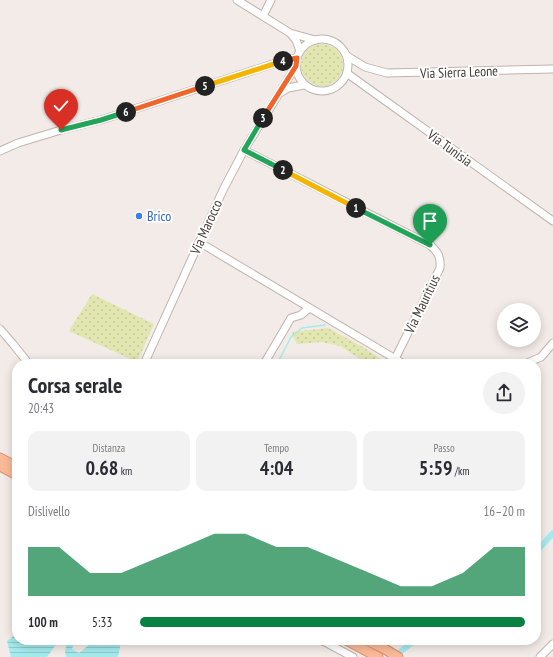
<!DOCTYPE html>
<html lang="it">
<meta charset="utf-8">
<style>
body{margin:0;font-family:"PT Sans Narrow",sans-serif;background:#f2f2f3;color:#2b2b33;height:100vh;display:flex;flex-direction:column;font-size:15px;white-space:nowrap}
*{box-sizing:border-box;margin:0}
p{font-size:13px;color:#7c7c81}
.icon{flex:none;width:22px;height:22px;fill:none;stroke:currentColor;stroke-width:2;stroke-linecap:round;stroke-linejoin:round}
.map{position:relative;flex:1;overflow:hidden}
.drawer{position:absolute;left:12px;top:359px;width:529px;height:286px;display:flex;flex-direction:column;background:#fff;border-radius:16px;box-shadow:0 2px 10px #0003}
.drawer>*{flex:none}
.tools{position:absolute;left:497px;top:303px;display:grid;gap:8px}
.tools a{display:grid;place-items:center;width:44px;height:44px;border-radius:50%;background:#fff;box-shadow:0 2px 10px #0003;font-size:20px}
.pin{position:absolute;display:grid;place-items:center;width:34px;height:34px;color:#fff;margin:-41px -17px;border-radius:50% 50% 50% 0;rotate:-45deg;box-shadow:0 0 4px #0007}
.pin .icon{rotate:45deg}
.km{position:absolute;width:20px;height:20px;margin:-10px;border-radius:50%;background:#222;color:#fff;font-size:11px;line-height:20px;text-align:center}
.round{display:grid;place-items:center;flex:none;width:42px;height:42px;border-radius:21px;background:#f2f2f3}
.overview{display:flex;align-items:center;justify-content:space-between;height:68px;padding:0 16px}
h1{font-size:22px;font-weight:700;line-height:30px}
.stats{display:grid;grid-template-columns:repeat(3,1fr);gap:6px;height:68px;padding:4px 16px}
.stats div{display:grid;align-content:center;border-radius:10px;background:#f2f2f3;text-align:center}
.stats b{font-size:20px;font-weight:700}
.stats small{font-size:11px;font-weight:400}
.stats p{font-size:11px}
.chart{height:112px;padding:8px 16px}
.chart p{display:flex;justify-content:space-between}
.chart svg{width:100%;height:72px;margin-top:4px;fill:#0b8043;opacity:.7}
ul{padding:0 16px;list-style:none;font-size:13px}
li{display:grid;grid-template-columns:64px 48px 1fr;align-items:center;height:30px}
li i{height:10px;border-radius:5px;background:#0b8043}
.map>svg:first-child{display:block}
.grass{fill:url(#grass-dots)}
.water{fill:url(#water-rules)}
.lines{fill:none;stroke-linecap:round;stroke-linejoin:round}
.stream{stroke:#a5ebed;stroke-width:1.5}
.canal{stroke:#a5ebed;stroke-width:6}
.minor-casing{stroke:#c1b3ad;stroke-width:9}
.major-casing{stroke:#df8f69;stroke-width:11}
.minor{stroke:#fff;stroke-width:7}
.major{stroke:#faba98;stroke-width:9}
.split-1-casing{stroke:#fff;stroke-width:8}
.split-2-casing{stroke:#fff;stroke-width:8}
.split-3-casing{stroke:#fff;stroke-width:8}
.split-4-casing{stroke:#fff;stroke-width:8}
.split-5-casing{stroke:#fff;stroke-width:8}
.split-6-casing{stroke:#fff;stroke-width:8}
.split-7-casing{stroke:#fff;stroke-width:8}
.split-1{stroke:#22a559;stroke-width:5}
.split-2{stroke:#f5b400;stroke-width:5}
.split-3{stroke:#22a559;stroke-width:5}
.split-4{stroke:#f0652b;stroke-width:5}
.split-5{stroke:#f5b400;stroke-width:5}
.split-6{stroke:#f0652b;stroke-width:5}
.split-7{stroke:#22a559;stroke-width:5}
.shop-dot{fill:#3f7fe0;stroke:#fff;stroke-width:1.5}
.labels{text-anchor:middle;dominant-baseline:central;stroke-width:4;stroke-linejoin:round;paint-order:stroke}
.street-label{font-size:14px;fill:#463a36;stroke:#fff}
.shop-label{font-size:14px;fill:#366cbe;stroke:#fff;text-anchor:start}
</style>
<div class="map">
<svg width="553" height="657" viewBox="0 0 553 657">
<defs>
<pattern id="grass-dots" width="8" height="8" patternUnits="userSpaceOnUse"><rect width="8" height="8" fill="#e2e6b1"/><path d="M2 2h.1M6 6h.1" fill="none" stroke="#c3c699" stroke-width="1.8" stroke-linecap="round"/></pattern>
<pattern id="water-rules" width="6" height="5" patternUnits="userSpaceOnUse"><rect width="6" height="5" fill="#a5ebed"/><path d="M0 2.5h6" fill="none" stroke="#8fcacc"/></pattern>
</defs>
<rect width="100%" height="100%" fill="#f3ebe7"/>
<g class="grass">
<circle cx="322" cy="65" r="21"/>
<polygon points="92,294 154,324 137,362 69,331"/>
<polygon points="328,328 363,347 388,364 368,364 340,346 322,342 297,344 291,332"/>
</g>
<g class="water">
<polygon points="15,635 17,635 17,640 59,640 47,657 11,657 7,641"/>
<polygon points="67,640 75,640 72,649 79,653 90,644 92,640 116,640 121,642 118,657 66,657 65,652"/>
</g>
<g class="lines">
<polyline class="stream" points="277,364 291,337 302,328 325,325"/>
<g class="canal">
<polyline points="536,552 553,533"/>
<polyline points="394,657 415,640"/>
</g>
<g class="minor-casing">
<g id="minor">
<polyline points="237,0 290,33 315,40"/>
<polyline points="263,16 271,0"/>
<polyline points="291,34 296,40 300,51"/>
<circle cx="322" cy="65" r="26"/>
<polyline points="347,56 365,67 387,73 553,69"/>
<polyline points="348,74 553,221"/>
<polyline points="280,93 288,88 304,85"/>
<path d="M244,150L430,245C438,252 441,257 440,268L395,359"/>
<polyline points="0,151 18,143 61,130 101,120 282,61 297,58"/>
<polyline points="199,242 404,364"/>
<polyline points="0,329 13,344 29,364"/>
<polyline points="144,364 223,190 244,150 296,66"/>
<polyline points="264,364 291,318 301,315 309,308"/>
<polyline points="525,364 541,357 553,343"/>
<polyline points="321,640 353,657"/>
<polyline points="540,657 553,644"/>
</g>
</g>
<g class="major-casing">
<g id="major">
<polyline points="0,458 17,467"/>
<polyline points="0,466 17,475"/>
<polyline points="346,640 378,657"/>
<polyline points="366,640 383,648 398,657"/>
</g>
</g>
<use href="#minor" class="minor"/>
<use href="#major" class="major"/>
</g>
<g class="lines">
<g class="split-1-casing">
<polyline id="split-1" points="356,208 430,245"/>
</g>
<g class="split-2-casing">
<polyline id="split-2" points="283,170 356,208"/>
</g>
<g class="split-3-casing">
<polyline id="split-3" points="263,118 244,150 283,170"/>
</g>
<g class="split-4-casing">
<polyline id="split-4" points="263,118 296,66 297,58 283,61"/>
</g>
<g class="split-5-casing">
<polyline id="split-5" points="205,86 283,61"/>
</g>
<g class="split-6-casing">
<polyline id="split-6" points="126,112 205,86"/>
</g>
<g class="split-7-casing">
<polyline id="split-7" points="61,130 101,120 126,112"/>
</g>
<use href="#split-1" class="split-1"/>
<use href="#split-2" class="split-2"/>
<use href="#split-3" class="split-3"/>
<use href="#split-4" class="split-4"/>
<use href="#split-5" class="split-5"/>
<use href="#split-6" class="split-6"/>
<use href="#split-7" class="split-7"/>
</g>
<circle class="shop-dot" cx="139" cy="216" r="4"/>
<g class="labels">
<g class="street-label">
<text transform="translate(459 72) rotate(-2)">Via Sierra Leone</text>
<text transform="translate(450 148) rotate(36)">Via Tunisia</text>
<text transform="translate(206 227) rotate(-66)">Via Marocco</text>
<text transform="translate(422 304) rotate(-64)">Via Mauritius</text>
</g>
<g class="shop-label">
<text x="147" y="216">Brico</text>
</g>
</g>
</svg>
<div class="tools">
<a><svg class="icon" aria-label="layers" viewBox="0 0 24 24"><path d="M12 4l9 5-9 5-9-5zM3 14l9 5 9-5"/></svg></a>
</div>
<div class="pin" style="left:430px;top:245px;background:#1e9e55"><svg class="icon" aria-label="arrive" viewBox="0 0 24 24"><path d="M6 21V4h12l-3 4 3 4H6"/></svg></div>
<div class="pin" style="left:61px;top:130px;background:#d93025"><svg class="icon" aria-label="check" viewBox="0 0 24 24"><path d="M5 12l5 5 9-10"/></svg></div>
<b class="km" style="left:356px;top:208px">1</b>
<b class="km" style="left:283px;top:170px">2</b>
<b class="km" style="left:263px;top:118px">3</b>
<b class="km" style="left:283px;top:61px">4</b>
<b class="km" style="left:205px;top:86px">5</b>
<b class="km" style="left:126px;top:112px">6</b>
<section class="drawer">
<div class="overview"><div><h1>Corsa serale</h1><p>20:43</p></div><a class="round"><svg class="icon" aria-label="share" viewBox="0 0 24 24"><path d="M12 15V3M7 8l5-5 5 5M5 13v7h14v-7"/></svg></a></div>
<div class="stats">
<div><p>Distanza</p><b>0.68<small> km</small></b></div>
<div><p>Tempo</p><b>4:04</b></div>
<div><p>Passo</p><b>5:59<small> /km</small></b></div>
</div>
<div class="chart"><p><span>Dislivello</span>16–20 m</p>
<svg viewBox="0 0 160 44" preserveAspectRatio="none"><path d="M0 44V14L10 14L20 30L30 30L40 22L50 14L60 6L70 6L80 14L90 14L100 22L110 30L120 38L130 38L140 30L150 14L160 14V44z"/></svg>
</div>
<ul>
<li><b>100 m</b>5:33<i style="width:100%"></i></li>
</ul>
</section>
</div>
